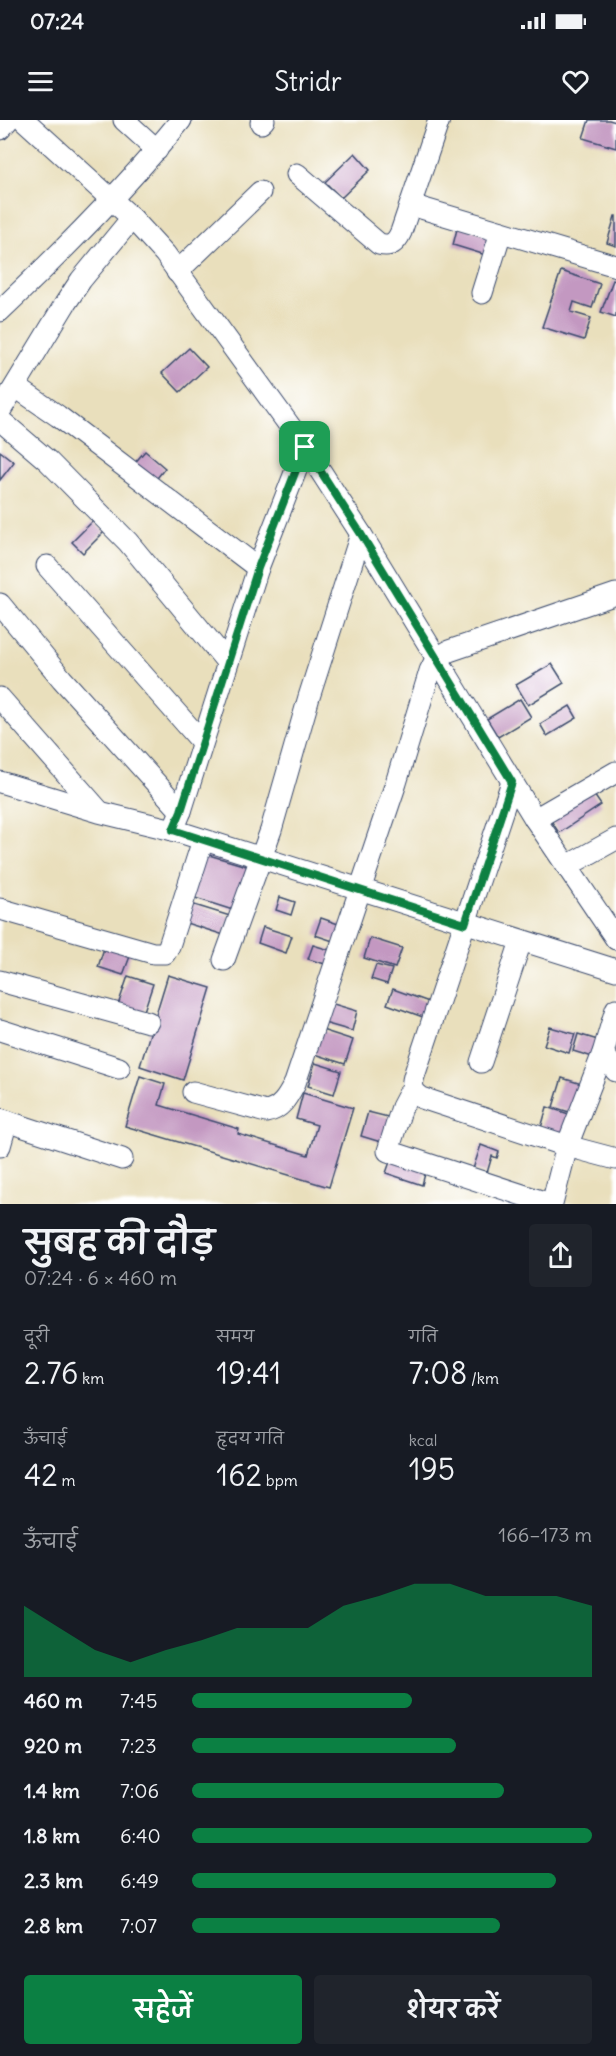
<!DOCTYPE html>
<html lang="hi">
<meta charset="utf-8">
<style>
body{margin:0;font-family:Delius,"Playpen Sans Deva",sans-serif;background:#20242c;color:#f1f3f6;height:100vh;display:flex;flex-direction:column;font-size:22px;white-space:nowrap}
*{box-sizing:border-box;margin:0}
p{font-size:20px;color:#9ea1a6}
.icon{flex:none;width:33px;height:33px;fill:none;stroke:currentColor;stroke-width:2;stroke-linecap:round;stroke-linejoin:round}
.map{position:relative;height:1084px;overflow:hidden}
.sheet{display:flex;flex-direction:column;background:#171b24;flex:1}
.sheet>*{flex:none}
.pin{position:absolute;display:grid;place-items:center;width:51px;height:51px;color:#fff;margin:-26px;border-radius:12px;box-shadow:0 3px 9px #0006}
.round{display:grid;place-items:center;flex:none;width:63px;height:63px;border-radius:6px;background:#20242c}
.headline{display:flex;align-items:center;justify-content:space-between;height:102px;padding:0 24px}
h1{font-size:33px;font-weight:600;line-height:45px}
.figures{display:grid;grid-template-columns:repeat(3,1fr);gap:9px;height:102px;padding:6px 24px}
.figures div{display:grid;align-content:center}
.figures b{font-size:30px;font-weight:600}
.figures small{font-size:16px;font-weight:400}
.figures p{font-size:16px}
.chart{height:168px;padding:12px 24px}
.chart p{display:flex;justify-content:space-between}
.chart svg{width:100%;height:108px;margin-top:6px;fill:#0b8043;opacity:.7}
.action{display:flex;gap:12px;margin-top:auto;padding:12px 24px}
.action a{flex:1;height:69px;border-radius:6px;background:#0b8043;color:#fff;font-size:24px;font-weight:600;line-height:69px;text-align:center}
.action a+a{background:#20242c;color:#f1f3f6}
ul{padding:0 24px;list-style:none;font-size:20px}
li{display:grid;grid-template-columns:96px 72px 1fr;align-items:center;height:45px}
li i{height:15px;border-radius:8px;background:#0b8043}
.status{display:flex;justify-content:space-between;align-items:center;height:42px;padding:0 30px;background:#171b24;direction:ltr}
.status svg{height:16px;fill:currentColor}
header{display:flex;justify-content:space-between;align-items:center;height:78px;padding:0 24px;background:#171b24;font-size:27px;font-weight:600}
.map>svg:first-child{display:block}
.building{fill:#c398c1}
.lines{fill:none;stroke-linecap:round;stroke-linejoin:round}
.street-casing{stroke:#3a496c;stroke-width:23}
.street{stroke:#fff;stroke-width:21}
.route-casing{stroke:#fff;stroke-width:12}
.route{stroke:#0b8043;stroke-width:8}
</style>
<div class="status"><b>07:24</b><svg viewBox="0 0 49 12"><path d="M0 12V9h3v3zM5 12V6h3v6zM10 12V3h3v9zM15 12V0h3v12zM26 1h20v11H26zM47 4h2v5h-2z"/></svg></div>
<header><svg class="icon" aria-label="menu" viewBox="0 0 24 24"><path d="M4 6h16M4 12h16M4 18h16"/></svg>Stridr<svg class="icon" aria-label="heart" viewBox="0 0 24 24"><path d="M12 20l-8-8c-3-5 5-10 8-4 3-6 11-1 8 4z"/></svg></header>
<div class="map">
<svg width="616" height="1084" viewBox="0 0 616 1084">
<rect width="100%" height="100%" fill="#fff"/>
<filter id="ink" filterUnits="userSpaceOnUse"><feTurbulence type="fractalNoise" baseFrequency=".0167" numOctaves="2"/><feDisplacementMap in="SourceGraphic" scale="12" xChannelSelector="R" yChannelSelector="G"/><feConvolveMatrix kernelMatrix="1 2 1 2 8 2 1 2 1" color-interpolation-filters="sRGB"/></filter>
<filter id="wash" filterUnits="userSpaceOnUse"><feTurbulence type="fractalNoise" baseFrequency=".008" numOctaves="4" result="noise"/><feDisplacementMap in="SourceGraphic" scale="24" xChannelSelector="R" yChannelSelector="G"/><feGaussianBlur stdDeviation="1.35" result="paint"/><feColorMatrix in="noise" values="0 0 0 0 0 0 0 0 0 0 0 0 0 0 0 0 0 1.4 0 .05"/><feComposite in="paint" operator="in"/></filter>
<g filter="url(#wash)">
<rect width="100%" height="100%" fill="#e9dfbc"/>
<g id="blocks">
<g class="building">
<polygon points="589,0 609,0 616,2 616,28 583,18"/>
<polygon points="355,33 370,50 341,78 325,62"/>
<polygon points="615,96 616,96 616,126 607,123"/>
<polygon points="458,105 495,117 489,136 453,125"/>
<polygon points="561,151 600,164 592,188 574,182 571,192 591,198 584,220 542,207"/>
<polygon points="613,160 616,161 616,197 601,192"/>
<polygon points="189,228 207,247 180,272 162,253"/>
<polygon points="0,331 14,342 0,360"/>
<polygon points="145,331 165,348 154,362 133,345"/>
<polygon points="93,401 104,412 83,433 72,422"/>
<polygon points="552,544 564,563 528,585 516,565"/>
<polygon points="520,579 531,597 498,617 487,599"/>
<polygon points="570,586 577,598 547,616 540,604"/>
<polygon points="590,669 601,685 559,713 548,696"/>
<polygon points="202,733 253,748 239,792 189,776"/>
<polygon points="280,777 295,782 291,795 276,790"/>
<polygon points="188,783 230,796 224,815 183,802"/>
<polygon points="321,798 344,806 339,823 315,815"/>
<polygon points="263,807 292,816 286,833 258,823"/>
<polygon points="370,818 402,828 395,848 364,838"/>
<polygon points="106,822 132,831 123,855 98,847"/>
<polygon points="313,825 336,832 332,846 308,839"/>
<polygon points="376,845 392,849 387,864 371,859"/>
<polygon points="168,855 211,868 183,960 140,946"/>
<polygon points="128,856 153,864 142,897 117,888"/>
<polygon points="393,869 429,882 423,897 387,884"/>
<polygon points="330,883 357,891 352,911 324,903"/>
<polygon points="550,907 575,914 569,933 544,925"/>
<polygon points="322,910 353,920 345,944 314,934"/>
<polygon points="578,914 601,921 596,938 573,931"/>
<polygon points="315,943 341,951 334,974 308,966"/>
<polygon points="140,956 165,964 159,985 239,1009 238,1014 308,1035 317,1005 296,999 303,973 353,988 329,1067 125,1006"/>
<polygon points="562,958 588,966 579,995 553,987"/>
<polygon points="547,987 575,996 567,1024 539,1015"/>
<polygon points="368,992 392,998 384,1023 361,1016"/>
<polygon points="481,1025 499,1032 497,1038 492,1036 487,1053 473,1049"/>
<polygon points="391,1039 426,1050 422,1065 386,1053"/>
</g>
</g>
</g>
<g filter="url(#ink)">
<use href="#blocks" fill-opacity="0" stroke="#3a496c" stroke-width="1.5"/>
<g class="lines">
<g class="street-casing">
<g id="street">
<polyline points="24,0 132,98 165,134 305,327 361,414 535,699 616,819"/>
<polyline points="124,0 157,30"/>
<polyline points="261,3 264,0"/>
<polyline points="0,9 8,0"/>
<path d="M297,54L379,124C391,127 396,123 401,112L439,0"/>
<polyline points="411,85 616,146"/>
<polyline points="177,152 260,72"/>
<polyline points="482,173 501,112"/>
<path d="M0,191C63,131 126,68 181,0"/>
<polyline points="16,267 58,296 258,448"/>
<polyline points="0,291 65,184 81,160 132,98"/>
<polyline points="0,300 48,341 128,422 227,542"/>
<polyline points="47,446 202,622"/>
<polyline points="0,484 62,559 181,691"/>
<polyline points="0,578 99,691"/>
<polyline points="0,662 99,692 173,710 616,850"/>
<path d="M512,662L415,953C411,965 411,971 422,978L567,1026L616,1039"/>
<polyline points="535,699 616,652"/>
<polyline points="173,710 181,691 258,448 305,327"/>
<polyline points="567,746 616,719"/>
<polyline points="0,789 153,833 165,833 169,826 203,720"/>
<polyline points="224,840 271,710 309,577 361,414"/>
<polyline points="0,861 148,902"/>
<polyline points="0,910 119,948"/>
<polyline points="603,933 616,951"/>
<polyline points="481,942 521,821"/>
<polyline points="412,968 402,987 388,1031 550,1084"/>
<path d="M193,972L266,992C282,989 288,976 295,963L396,663L430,551L436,539L449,531L616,474"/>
<polyline points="0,999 122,1039"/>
<polyline points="0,1026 7,1001"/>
<polyline points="552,1084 567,1026 603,933 616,889"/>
</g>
</g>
<use href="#street" class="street"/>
</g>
</g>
<g class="lines" filter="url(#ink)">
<g class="route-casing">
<polygon id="route" points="305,327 361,414 512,662 465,804 173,710 181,691 258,448"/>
</g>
<use href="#route" class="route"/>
</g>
</svg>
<div class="pin" style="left:305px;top:327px;background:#1e9e55"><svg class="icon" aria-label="arrive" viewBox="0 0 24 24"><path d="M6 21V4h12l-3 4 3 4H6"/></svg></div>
</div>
<section class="sheet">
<div class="headline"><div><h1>सुबह की दौड़</h1><p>07:24 · 6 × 460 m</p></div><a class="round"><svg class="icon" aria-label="share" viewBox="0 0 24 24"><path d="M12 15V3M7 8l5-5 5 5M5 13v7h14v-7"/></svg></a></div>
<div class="figures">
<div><p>दूरी</p><b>2.76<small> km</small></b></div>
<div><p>समय</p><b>19:41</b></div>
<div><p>गति</p><b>7:08<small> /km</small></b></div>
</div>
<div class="figures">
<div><p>ऊँचाई</p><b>42<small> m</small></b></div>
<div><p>हृदय गति</p><b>162<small> bpm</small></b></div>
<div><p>kcal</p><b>195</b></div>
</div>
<div class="chart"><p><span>ऊँचाई</span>166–173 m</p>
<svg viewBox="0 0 160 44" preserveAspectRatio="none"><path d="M0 44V15L10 24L20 33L30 38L40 33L50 29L60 24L70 24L80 24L90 15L100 11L110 6L120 6L130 11L140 11L150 11L160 15V44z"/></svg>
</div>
<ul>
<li><b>460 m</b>7:45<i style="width:55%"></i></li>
<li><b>920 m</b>7:23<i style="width:66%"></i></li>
<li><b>1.4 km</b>7:06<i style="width:78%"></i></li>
<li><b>1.8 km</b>6:40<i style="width:100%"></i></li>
<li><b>2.3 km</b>6:49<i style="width:91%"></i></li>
<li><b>2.8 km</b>7:07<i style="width:77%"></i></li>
</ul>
<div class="action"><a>सहेजें</a><a>शेयर करें</a></div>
</section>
